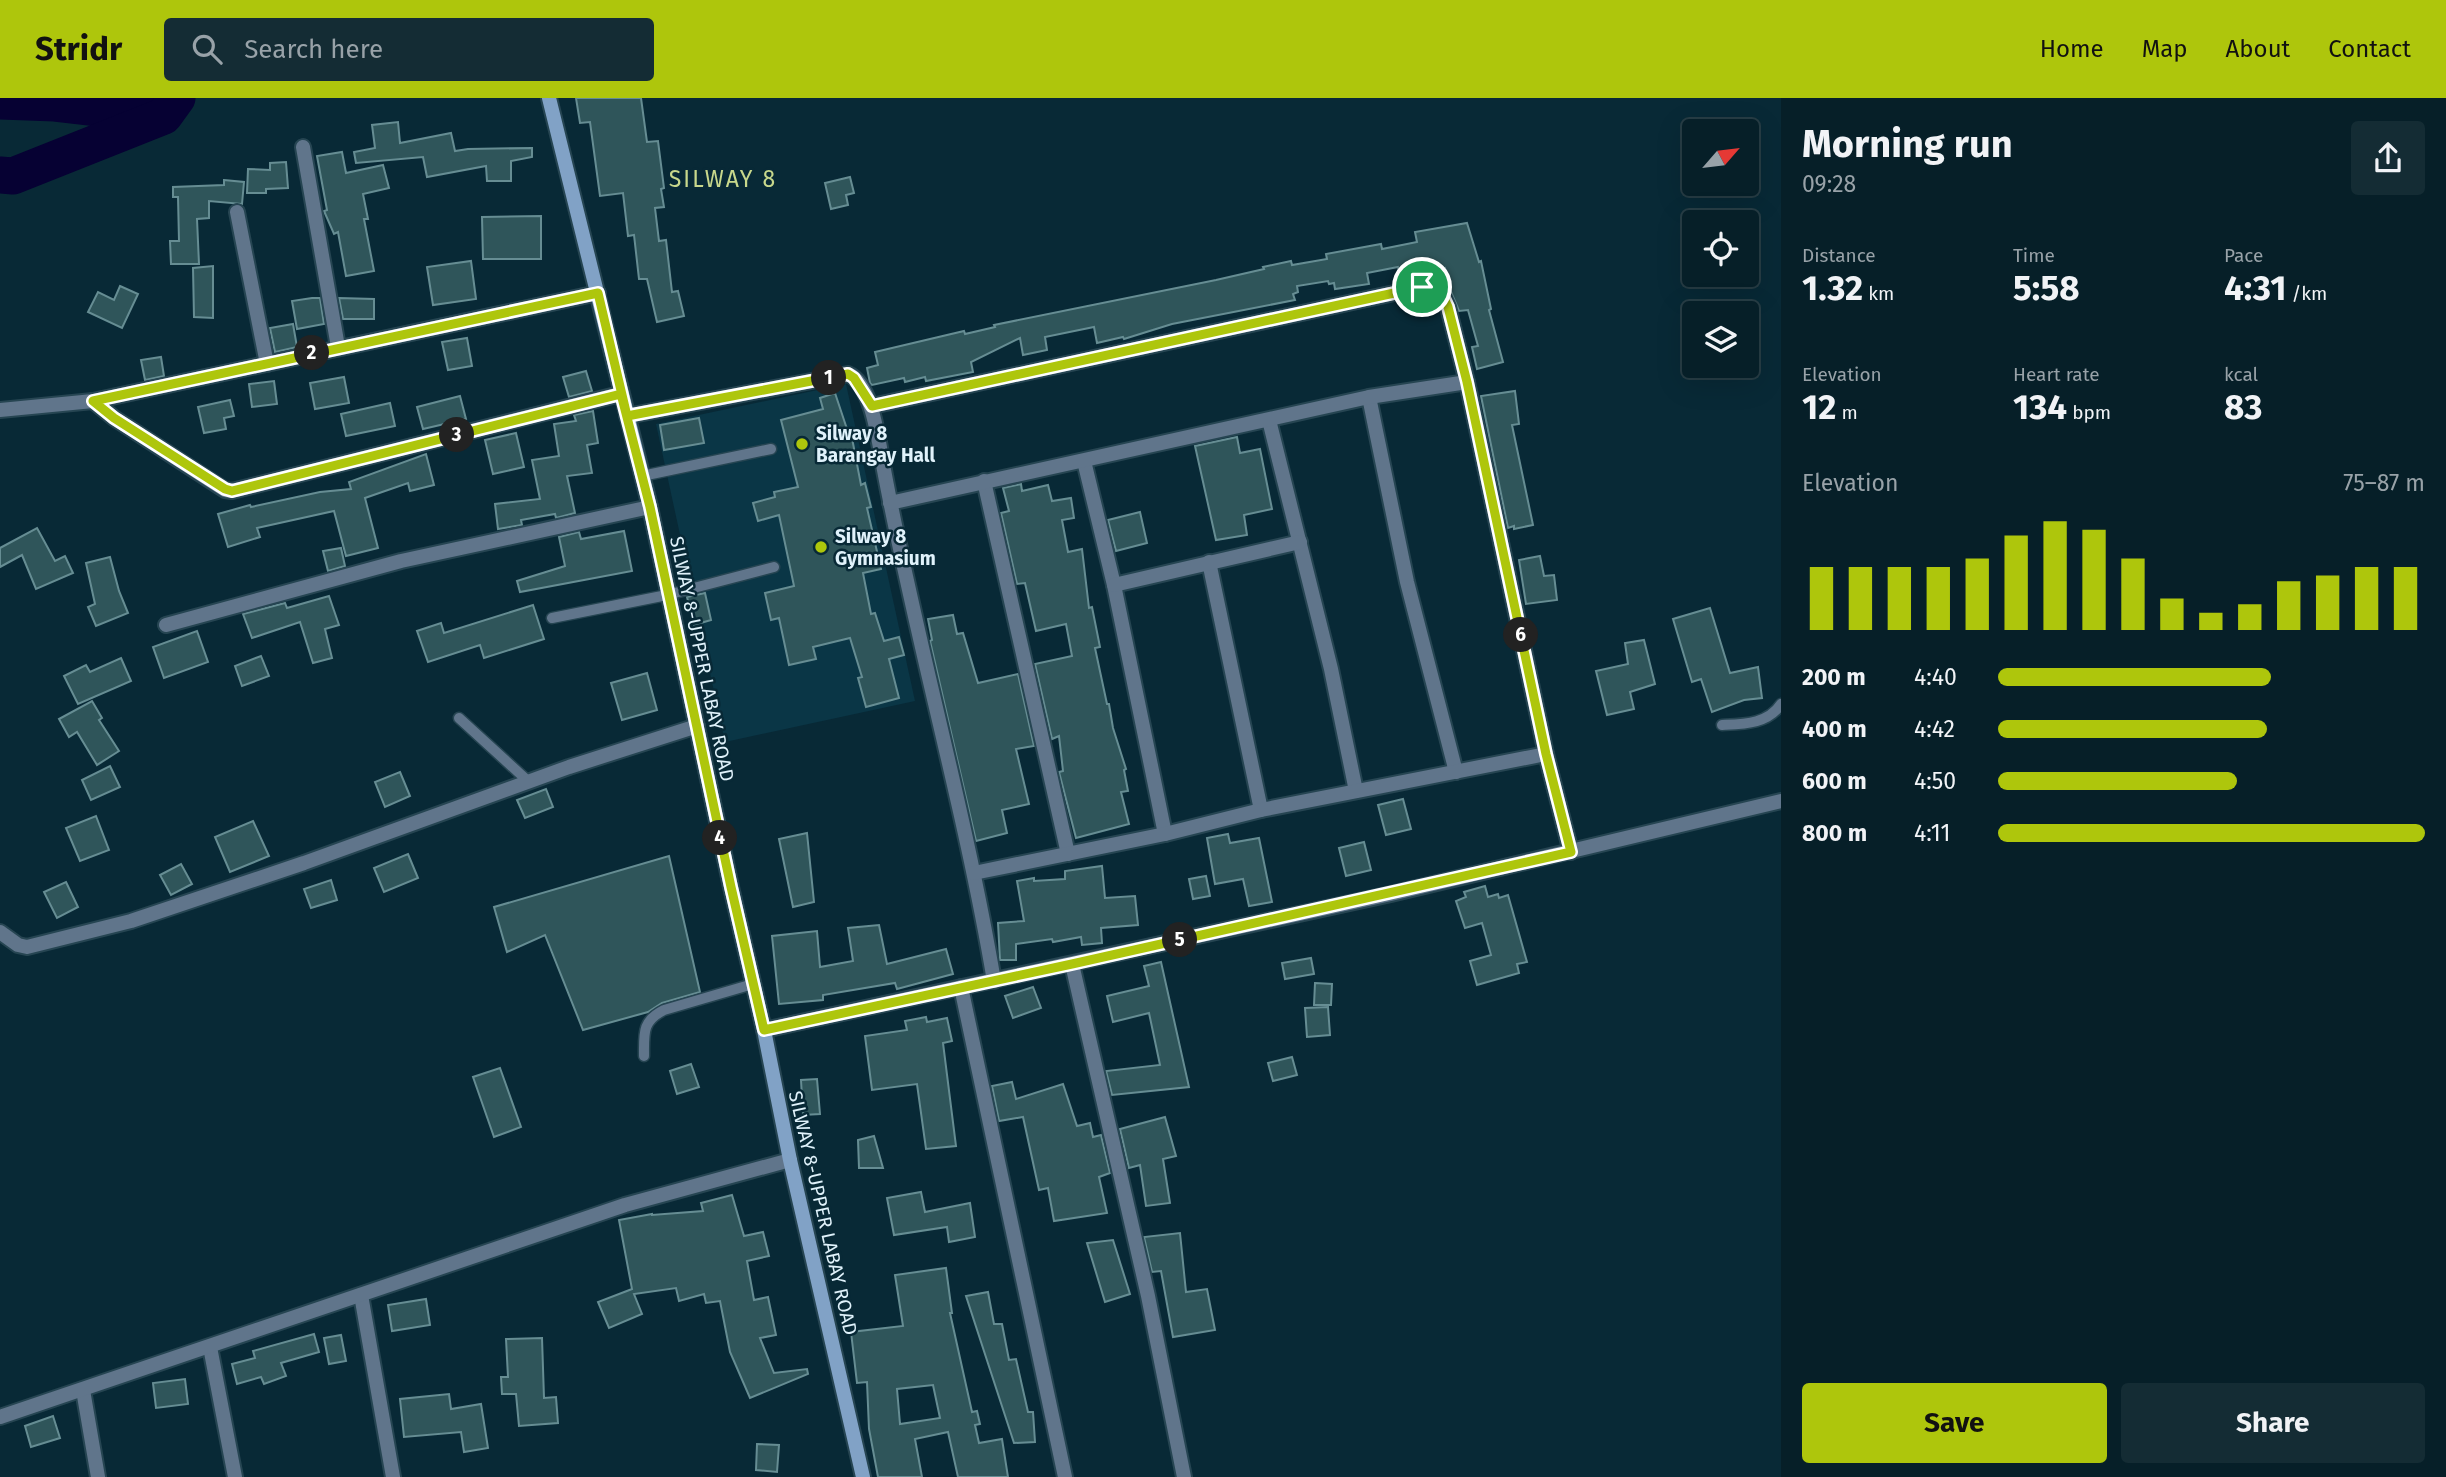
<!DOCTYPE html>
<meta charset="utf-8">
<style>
body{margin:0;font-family:"Fira Sans",sans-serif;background:#142c34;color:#f1f3f6;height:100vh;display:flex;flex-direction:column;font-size:26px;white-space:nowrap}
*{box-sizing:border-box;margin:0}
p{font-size:23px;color:#98a2a8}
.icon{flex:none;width:38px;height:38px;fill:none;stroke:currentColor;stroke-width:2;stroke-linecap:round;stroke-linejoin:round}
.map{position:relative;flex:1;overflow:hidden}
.panel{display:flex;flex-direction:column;background:#061f28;width:665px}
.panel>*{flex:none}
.needle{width:46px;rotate:62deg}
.tools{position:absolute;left:1682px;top:21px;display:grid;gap:14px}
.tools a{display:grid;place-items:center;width:77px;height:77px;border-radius:7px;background:#061f28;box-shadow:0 7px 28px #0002,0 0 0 2px #273d45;font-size:35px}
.pin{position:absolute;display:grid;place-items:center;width:60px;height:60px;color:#fff;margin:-30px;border:4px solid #fff;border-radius:50%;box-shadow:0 2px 7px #0007}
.km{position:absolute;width:35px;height:35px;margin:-18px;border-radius:50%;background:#222;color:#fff;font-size:19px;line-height:35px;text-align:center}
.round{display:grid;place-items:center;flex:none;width:74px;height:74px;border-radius:7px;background:#142c34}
.overview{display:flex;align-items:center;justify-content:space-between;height:119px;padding:0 21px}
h1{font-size:38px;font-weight:700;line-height:52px}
.metrics{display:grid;grid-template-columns:repeat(3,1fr);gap:10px;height:119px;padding:7px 21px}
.metrics div{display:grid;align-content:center}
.metrics b{font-size:35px;font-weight:700}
.metrics small{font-size:19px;font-weight:400}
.metrics p{font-size:19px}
.chart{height:196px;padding:14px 21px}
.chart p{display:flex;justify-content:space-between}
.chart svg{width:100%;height:126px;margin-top:7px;stroke:#aec60c;stroke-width:6}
.button{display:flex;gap:14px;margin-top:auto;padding:14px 21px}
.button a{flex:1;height:80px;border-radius:7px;background:#aec60c;color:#111;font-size:28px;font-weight:700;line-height:80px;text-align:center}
.button a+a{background:#142c34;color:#f1f3f6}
ul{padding:0 21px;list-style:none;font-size:23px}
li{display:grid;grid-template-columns:112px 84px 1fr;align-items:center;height:52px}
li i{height:18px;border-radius:9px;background:#aec60c}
header{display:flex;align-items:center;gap:42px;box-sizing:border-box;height:98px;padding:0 35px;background:#aec60c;color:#111}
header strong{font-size:33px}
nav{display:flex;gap:38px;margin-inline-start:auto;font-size:24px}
.search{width:490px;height:63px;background:#142c34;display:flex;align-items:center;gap:18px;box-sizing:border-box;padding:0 24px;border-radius:7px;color:#98a2a8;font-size:26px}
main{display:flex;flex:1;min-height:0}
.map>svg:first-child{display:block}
.built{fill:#0a3646}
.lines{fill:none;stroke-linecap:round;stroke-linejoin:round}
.river{stroke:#060133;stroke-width:37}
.building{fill:#2f555a;stroke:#668d93;stroke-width:2;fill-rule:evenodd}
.lane-casing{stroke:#264552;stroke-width:13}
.street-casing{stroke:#264552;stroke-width:18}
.secondary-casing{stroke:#264552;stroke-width:18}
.lane{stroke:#60758b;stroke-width:10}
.street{stroke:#60758b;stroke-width:14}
.secondary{stroke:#81a2c6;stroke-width:14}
.route-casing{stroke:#fff;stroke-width:14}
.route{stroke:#aec60c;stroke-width:9}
.poi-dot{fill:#aec60c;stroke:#082936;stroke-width:2.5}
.labels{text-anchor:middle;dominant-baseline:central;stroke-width:5;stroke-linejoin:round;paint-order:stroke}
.poi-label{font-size:19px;font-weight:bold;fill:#e0f2fb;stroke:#082936;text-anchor:start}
.street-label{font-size:19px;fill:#e0f2fb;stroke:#082936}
.quarter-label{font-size:23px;letter-spacing:2px;fill:#c8d88c;stroke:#082936}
</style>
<header>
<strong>Stridr</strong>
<div class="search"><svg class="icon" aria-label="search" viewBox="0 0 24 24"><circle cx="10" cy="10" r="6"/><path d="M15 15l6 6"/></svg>Search here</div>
<nav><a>Home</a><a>Map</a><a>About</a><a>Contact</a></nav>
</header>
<main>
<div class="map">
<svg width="1781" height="1379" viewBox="0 0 1781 1379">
<rect width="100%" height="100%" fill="#082936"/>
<polygon class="built" points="846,286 915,603 725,644 656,326"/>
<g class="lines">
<g class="river">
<polyline points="0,3 55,5 159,17"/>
<polyline points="0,77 13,78 164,18 177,0"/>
</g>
</g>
<g class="building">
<polygon points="576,0 641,0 647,44 658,43 664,90 661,91 664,109 655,110 659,143 666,142 672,194 678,193 684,218 657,224 647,181 639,181 634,137 628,138 623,95 600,98 590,24 580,25"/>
<polygon points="398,24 400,45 451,35 455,53 468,51 532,50 532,59 511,63 511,83 487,83 486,68 427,79 423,59 356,65 354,54 375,50 372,27"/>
<polygon points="342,54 346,75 383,67 389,90 363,96 368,121 364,121 374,173 346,178 338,134 334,136 324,113 327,112 317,58"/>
<polygon points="286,64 288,90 266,91 266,95 247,95 248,71 270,72 270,65"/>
<polygon points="850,79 854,95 846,97 848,107 831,111 825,85"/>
<polygon points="224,82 244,84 242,106 209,103 209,120 197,121 199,166 171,166 170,143 179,143 178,99 173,99 173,89 224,87"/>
<polygon points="541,118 541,161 483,161 482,119"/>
<polygon points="1467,125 1479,164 1481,163 1491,211 1489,212 1503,264 1477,271 1472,249 1478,248 1468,212 1459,213 1449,189 1445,170 1432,172 1431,166 1399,174 1398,169 1367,175 1369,186 1335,191 1334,185 1329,186 1328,183 1297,188 1298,194 1293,196 1295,202 1172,226 1124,241 1123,239 1097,245 1094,229 1045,239 1047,252 1023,257 1020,240 971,264 973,274 926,283 925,279 905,284 904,280 872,287 870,285 867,270 878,267 875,254 964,233 965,236 995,229 994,227 1216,182 1264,171 1263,169 1291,163 1292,167 1327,161 1326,156 1381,146 1382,151 1417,144 1415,134"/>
<polygon points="471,163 476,201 433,207 427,169"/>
<polygon points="213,168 213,220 194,219 193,170"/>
<polygon points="120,188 138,196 122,230 88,214 98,194 114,202"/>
<polygon points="312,200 320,200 324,226 297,231 292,203"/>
<polygon points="339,200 374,201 374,221 343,221"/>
<polygon points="293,226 297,249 275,254 270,230"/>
<polygon points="467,240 472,268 448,272 442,244"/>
<polygon points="161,259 164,278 145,282 141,262"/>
<polygon points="586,273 592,293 569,299 563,279"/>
<polygon points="344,279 349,305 315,311 310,285"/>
<polygon points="274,283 277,306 252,309 249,286"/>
<polygon points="1515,293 1519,326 1512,327 1533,427 1514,431 1514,428 1508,430 1481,298"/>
<polygon points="835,295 850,340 852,340 861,387 865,385 871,409 867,410 881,471 863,475 871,516 875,515 884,543 899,539 904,557 889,561 899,600 866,609 858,580 862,579 850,540 813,549 816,561 789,567 779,520 771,522 765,495 794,488 779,417 758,423 753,405 775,399 774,394 798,389 781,322 823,311 820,300"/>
<polygon points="460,298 466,321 423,331 417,309"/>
<polygon points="230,302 234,318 224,320 226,331 204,335 198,309"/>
<polygon points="390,305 395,328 346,338 341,316"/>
<polygon points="593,313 598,345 587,347 592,375 567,378 575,415 556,420 555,416 521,422 522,427 498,431 495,406 540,401 532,362 559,358 554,326 576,323 574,317"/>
<polygon points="699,320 704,345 664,352 660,327"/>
<polygon points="516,335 524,369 493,376 485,342"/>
<polygon points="1237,339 1240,355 1260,351 1272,411 1244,417 1247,437 1216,442 1195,348"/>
<polygon points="426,356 434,387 410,393 408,385 365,400 378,450 346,458 334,413 257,430 260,439 228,449 218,416 250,407 251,409 320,394 351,391 349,384"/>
<polygon points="1021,386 1022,393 1048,387 1052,403 1071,400 1074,420 1062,422 1068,454 1082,451 1089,510 1092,509 1100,549 1095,550 1107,606 1109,606 1113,630 1126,671 1124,672 1128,693 1121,694 1129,726 1076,740 1059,674 1063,673 1059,638 1052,641 1035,566 1072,558 1066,526 1036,533 1025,485 1017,486 1001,415 1009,413 1003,390"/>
<polygon points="1140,414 1147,445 1116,453 1108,422"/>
<polygon points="37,430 55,463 65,458 73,475 36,491 22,457 0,469 0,450"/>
<polygon points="624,433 632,473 520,494 517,483 565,468 559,439 579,434 581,441"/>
<polygon points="341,450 345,468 328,473 323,453"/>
<polygon points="1540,458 1544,478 1554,477 1557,502 1526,506 1519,462"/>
<polygon points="110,459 119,493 128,515 96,528 88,509 95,506 86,465"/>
<polygon points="705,495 711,522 694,527 687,499"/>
<polygon points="329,498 339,527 325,531 332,560 313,565 300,524 252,540 243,516 285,505 287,510"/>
<polygon points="533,507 544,541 484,560 480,547 428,564 417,533 441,525 444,535"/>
<polygon points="1710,510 1730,575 1758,569 1762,600 1744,602 1712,614 1701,581 1692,584 1673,521"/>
<polygon points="953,517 957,536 963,535 978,585 1018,576 1034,648 1016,651 1029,706 1002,712 1007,735 976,743 930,543 932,542 928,521"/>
<polygon points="197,533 208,564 164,580 153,549"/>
<polygon points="1644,542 1655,586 1630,594 1634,611 1607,617 1596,573 1628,566 1625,545"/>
<polygon points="261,558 269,578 242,588 235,568"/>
<polygon points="121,560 131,583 78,606 64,578 86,567 90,574"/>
<polygon points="647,575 657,612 622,622 611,585"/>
<polygon points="92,603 102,620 99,622 119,653 97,667 77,634 69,639 59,621"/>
<polygon points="110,668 120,689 91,702 82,682"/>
<polygon points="400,674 410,698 385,709 375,684"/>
<polygon points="546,691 553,709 525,720 517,702"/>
<polygon points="1403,701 1411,731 1386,737 1378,707"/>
<polygon points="96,718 109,752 80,763 66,730"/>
<polygon points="253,723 269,758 230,774 215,739"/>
<polygon points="807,735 814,804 793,809 779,741"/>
<polygon points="1228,736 1230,745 1259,740 1272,804 1249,808 1243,781 1215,786 1207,740"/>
<polygon points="1364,744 1371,772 1346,778 1339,750"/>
<polygon points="408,756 418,780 384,794 374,770"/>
<polygon points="669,758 700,894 662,905 648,914 583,932 545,837 507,854 494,809"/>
<polygon points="181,766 192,786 171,797 160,777"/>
<polygon points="1102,768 1105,800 1135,798 1138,827 1101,830 1102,845 1082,847 1081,839 1053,844 1052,841 1016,846 1016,862 1000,862 998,825 1024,823 1017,783 1034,780 1034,783 1065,781 1065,773"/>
<polygon points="1206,778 1210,798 1193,801 1189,781"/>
<polygon points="331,782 337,802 311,810 304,791"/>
<polygon points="66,784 78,809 57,820 44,794"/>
<polygon points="1485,788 1488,799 1498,796 1499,800 1508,797 1527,864 1517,866 1519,875 1477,887 1470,863 1491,857 1482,825 1465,830 1456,803 1466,799 1464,794"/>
<polygon points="879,827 887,866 946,851 953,876 897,891 895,885 823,897 823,902 779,906 772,838 817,833 820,869 853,863 848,830"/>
<polygon points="1311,860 1314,876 1285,881 1282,865"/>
<polygon points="1161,864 1189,989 1112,997 1106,973 1160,967 1149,915 1113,924 1107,898 1149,888 1144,868"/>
<polygon points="1315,885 1332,886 1331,907 1314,907"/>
<polygon points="1033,889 1041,910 1013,920 1005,898"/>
<polygon points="1328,909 1330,937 1307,939 1305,910"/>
<polygon points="926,919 927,924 947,920 952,943 943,945 956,1048 926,1051 917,986 872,992 865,938 907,932 905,923"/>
<polygon points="1292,959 1297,977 1273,983 1268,965"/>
<polygon points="691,966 699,989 677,996 670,973"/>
<polygon points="500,970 521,1029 494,1039 473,979"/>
<polygon points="817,981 820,1016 803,1017 801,982"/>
<polygon points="1012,984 1016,1001 1063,986 1077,1028 1090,1025 1093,1039 1101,1037 1110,1075 1099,1079 1107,1115 1054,1123 1048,1090 1039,1092 1023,1019 999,1023 992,988"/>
<polygon points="1165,1019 1176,1058 1163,1061 1170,1105 1146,1108 1140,1067 1129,1070 1120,1031"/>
<polygon points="874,1038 883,1070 859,1070 858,1042"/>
<polygon points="921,1094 925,1114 970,1105 975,1139 949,1144 947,1129 894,1137 887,1100"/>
<polygon points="732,1097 744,1138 763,1134 769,1158 747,1163 754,1202 768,1199 776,1237 760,1240 774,1275 807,1271 808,1276 750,1300 730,1254 720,1203 706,1205 704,1196 679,1203 676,1190 634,1196 642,1216 609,1230 598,1204 632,1191 619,1122 652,1116 652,1117 703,1113 701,1105"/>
<polygon points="1180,1135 1186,1194 1207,1191 1215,1232 1173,1239 1161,1173 1152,1174 1144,1139"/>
<polygon points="1113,1142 1130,1196 1105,1204 1087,1145"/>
<path d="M946,1170L952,1215H950L972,1314L977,1313L980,1326L975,1327L979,1345L1002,1341L1008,1379H958L948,1334L915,1341L922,1379H878L869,1331L867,1284L857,1285L851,1234L903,1228L895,1177ZM933,1287L940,1320L900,1326L897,1291Z"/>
<polygon points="988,1194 994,1226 1002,1226 1009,1262 1016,1261 1028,1314 1033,1314 1035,1344 1014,1345 966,1198"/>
<polygon points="426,1201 430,1227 392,1233 388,1207"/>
<polygon points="314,1236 319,1254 281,1265 286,1278 264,1286 261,1279 237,1286 232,1266 255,1260 253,1253"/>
<polygon points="341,1237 346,1263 329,1266 324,1240"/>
<polygon points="542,1240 544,1300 556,1299 558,1325 519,1328 516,1296 502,1296 501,1279 508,1279 506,1241"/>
<polygon points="185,1281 188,1306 156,1310 153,1285"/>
<polygon points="449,1296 451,1311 481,1306 488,1350 464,1354 461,1334 404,1339 400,1301"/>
<polygon points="53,1318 60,1340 31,1349 25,1328"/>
<polygon points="757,1346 779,1347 777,1374 756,1372"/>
</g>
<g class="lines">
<g class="lane-casing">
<g id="lane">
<polyline points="642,378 771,351"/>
<polyline points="552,520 667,497 774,469"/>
<polyline points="459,620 529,684"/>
<path d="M1722,627C1744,626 1768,626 1781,606"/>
<path d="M644,958C644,935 642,923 664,912L753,886"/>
</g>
</g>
<g class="street-casing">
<g id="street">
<polyline points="303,49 338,249"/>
<polyline points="237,114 267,266"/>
<polyline points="1369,299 1407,484 1456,674"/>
<polyline points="93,303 114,320 225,392 232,393 620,296"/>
<polyline points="872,308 1422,189 1435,190 1441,194 1448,209 1467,284 1546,656 1571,754"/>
<polyline points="0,312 93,303 598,195"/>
<path d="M627,318L848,276C873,286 879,348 884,372C916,543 965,711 994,883"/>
<polyline points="1269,322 1331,571 1356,693"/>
<polyline points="1084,363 1114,487 1165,736"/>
<polyline points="984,383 1068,756"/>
<polyline points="890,405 1369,299 1467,284"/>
<polyline points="1209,464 1261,712"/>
<polyline points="1114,487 1300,444"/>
<polyline points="166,527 401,463 650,409"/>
<polyline points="974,775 1165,736 1261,712 1546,656"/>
<polyline points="0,834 18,847 27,849 131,823 304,765 569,669 697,628"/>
<polyline points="1072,866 1148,1198 1184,1379"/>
<polyline points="961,889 1065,1379"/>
<polyline points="764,932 1391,796 1781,703"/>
<polyline points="361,1197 393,1379"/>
<polyline points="210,1249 235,1379"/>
<polyline points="83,1292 98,1379"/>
<polyline points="0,1319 625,1107 790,1062"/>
</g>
</g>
<g class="secondary-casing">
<polyline id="secondary" points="549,0 650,409 731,789 764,932 790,1062 863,1379"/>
</g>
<use href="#lane" class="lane"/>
<use href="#street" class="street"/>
<use href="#secondary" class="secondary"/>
</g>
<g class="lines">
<g class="route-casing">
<polyline id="route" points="1422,189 872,308 854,280 848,276 627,318 598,195 93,303 114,320 225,391 232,393 621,296 650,409 731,789 764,932 1072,866 1571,754 1546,656 1467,284 1448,209 1441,194 1435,190 1422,189"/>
</g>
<use href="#route" class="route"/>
</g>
<g class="poi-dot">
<circle cx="802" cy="346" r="7"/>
<circle cx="821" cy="449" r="7"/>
</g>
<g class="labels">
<g class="poi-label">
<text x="816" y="335">Silway 8<tspan x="816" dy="22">Barangay Hall</tspan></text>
<text x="835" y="438">Silway 8<tspan x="835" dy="22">Gymnasium</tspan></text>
</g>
<g class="street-label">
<text transform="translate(702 561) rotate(78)">SILWAY 8-UPPER LABAY ROAD</text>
<text transform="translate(823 1115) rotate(77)">SILWAY 8-UPPER LABAY ROAD</text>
</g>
<g class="quarter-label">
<text x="723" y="81">SILWAY 8</text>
</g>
</g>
</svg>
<div class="tools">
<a><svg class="needle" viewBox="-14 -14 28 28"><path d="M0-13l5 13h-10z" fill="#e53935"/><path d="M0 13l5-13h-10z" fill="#98a2a8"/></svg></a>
<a><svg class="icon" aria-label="locate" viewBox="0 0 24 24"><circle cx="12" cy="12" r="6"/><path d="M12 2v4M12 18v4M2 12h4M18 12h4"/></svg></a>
<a><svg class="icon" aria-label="layers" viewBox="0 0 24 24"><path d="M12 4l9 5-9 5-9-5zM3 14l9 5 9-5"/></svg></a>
</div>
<div class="pin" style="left:1422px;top:189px;background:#1e9e55"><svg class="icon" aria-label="arrive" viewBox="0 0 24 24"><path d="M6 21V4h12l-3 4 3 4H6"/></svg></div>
<b class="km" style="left:829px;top:280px">1</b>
<b class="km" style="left:312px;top:255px">2</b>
<b class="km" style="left:457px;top:337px">3</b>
<b class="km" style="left:720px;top:740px">4</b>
<b class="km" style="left:1180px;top:842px">5</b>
<b class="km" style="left:1521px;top:537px">6</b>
</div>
<section class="panel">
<div class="overview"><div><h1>Morning run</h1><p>09:28</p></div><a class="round"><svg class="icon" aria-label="share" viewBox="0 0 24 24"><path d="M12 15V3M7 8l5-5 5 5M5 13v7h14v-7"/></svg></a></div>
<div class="metrics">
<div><p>Distance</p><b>1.32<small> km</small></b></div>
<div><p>Time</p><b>5:58</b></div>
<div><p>Pace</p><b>4:31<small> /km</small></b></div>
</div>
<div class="metrics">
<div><p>Elevation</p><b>12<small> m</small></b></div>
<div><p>Heart rate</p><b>134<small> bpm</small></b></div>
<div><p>kcal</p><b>83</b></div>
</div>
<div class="chart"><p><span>Elevation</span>75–87 m</p>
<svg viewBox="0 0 160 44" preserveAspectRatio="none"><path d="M5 44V22M15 44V22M25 44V22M35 44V22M45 44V19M55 44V11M65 44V6M75 44V9M85 44V19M95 44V33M105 44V38M115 44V35M125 44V27M135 44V25M145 44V22M155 44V22"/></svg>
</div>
<ul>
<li><b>200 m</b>4:40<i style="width:64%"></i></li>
<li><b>400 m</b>4:42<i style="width:63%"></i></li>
<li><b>600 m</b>4:50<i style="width:56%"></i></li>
<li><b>800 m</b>4:11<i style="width:100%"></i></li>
</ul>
<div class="button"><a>Save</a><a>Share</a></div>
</section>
</main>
